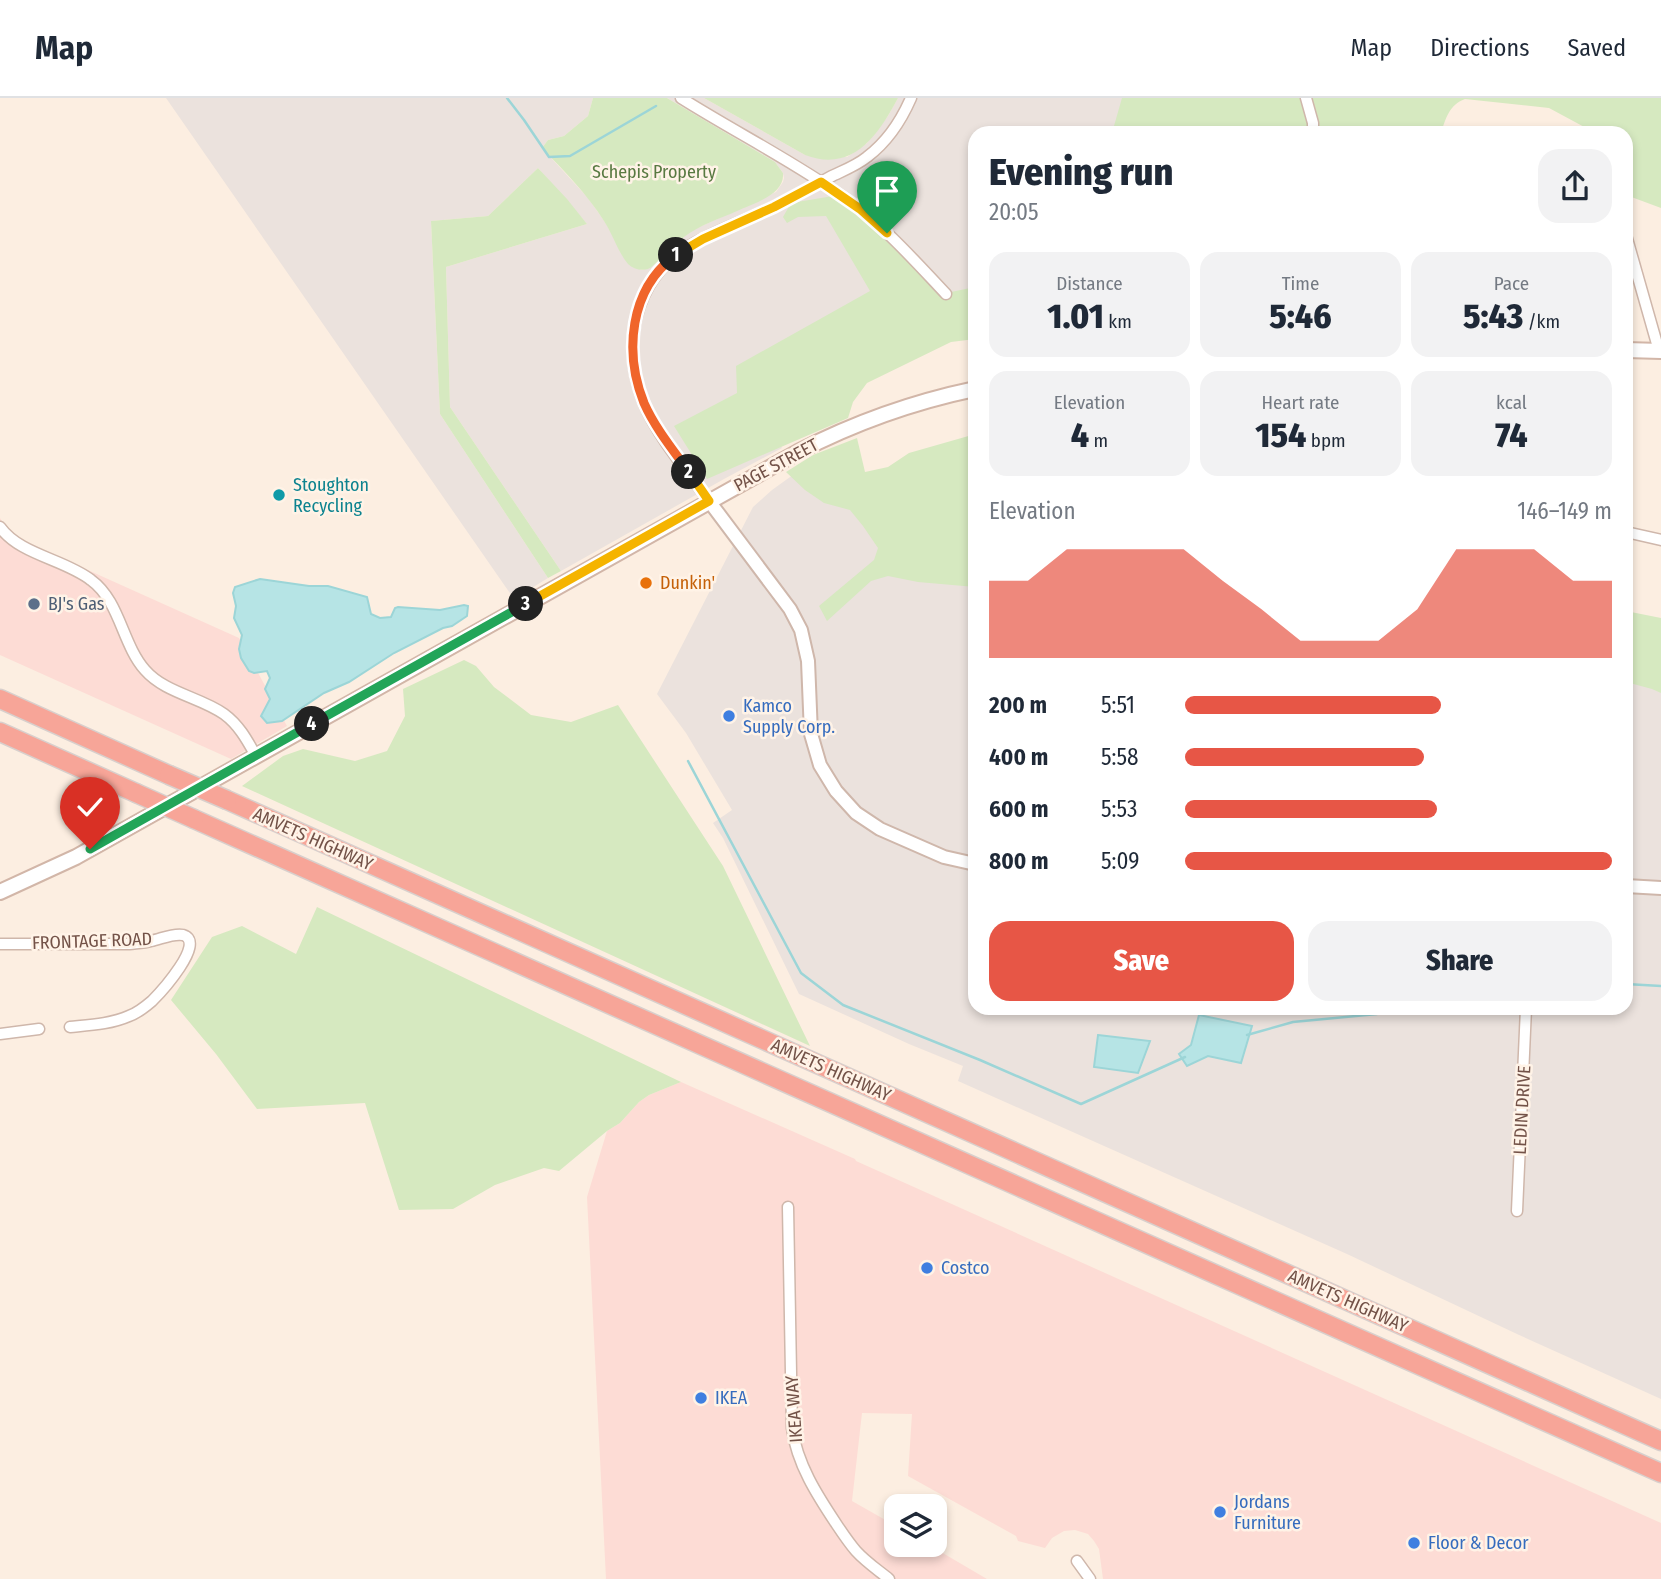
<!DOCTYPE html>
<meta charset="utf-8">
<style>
body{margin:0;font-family:"Fira Sans Condensed",sans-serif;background:#f2f2f3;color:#1f2937;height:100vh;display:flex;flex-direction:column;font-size:26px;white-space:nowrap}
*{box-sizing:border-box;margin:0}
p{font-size:23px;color:#747a83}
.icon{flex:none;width:38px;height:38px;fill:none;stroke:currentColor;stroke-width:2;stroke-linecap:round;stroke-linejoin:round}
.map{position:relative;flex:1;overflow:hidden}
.panel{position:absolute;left:968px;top:28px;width:665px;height:889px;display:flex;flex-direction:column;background:#fff;border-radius:21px;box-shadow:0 4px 10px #0003}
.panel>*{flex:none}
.controls{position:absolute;left:884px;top:1396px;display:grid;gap:14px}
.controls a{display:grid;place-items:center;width:63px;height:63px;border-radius:14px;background:#fff;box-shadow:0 4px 10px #0003;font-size:35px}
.pin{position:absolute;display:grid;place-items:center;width:60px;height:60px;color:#fff;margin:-72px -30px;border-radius:50% 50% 50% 0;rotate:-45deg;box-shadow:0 0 7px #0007}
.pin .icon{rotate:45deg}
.km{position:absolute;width:35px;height:35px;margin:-18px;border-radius:50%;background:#222;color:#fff;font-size:19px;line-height:35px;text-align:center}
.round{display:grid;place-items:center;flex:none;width:74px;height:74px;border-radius:21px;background:#f2f2f3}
.overview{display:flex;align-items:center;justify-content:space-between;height:119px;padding:0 21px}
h1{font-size:38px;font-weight:800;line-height:52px}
.figures{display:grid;grid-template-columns:repeat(3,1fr);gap:10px;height:119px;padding:7px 21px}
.figures div{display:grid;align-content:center;border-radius:18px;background:#f2f2f3;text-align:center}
.figures b{font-size:35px;font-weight:800}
.figures small{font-size:19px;font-weight:400}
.figures p{font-size:19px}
.chart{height:196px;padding:14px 21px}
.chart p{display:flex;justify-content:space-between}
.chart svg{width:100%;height:126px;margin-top:7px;fill:#e75646;opacity:.7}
.primary-button{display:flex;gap:14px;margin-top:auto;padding:14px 21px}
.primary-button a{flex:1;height:80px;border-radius:21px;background:#e75646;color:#fff;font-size:28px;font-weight:800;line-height:80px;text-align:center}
.primary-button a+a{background:#f2f2f3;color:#1f2937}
ul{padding:0 21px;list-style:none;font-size:23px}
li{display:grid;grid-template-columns:112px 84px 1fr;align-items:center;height:52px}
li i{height:18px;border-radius:9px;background:#e75646}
header{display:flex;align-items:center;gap:42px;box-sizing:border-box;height:98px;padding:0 35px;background:#fff;border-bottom:2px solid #e0e1e3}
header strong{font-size:33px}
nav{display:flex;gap:38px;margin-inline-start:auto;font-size:24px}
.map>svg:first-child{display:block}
.commercial{fill:#fddcd5}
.industrial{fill:#ebe2dd}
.green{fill:#d6e9c0}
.water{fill:#b6e4e5;stroke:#9cd5d7;stroke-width:2}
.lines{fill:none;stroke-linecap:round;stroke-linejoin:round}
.stream{stroke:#9cd5d7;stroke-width:2.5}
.minor-casing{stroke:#cfb7ab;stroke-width:13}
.tertiary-casing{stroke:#cfb7ab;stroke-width:16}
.secondary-casing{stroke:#d2b6a8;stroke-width:18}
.motorway-casing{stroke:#d8cfcc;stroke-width:21}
.minor{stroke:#fff;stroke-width:10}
.tertiary{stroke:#fff;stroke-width:12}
.secondary{stroke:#fff;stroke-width:14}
.motorway{stroke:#f7a598;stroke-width:18}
.motorway-bridge-casing{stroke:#d8cfcc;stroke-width:21;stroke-linecap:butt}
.motorway-bridge{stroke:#f7a598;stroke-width:18}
.split-1-casing{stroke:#fff;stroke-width:14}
.split-2-casing{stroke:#fff;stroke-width:14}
.split-3-casing{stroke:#fff;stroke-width:14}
.split-4-casing{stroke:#fff;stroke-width:14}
.split-5-casing{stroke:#fff;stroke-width:14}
.split-1{stroke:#f5b400;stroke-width:9}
.split-2{stroke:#f0652b;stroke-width:9}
.split-3{stroke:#f5b400;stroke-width:9}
.split-4{stroke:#22a559;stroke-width:9}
.split-5{stroke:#22a559;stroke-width:9}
.culture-dot{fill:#0f9aa8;stroke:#fff3e7;stroke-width:2.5}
.food-dot{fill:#e8710a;stroke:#fff3e7;stroke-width:2.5}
.service-dot{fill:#5c6f8a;stroke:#fff3e7;stroke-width:2.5}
.shop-dot{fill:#3f7fe0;stroke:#fff3e7;stroke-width:2.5}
.labels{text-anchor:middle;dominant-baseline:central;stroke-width:5;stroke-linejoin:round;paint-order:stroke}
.park-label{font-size:18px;fill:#587941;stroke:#fff3e7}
.street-label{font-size:18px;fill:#735248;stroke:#fff3e7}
.culture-label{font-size:18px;fill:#0d838f;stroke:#fff3e7;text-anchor:start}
.food-label{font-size:18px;fill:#c56008;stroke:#fff3e7;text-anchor:start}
.service-label{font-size:18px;fill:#4e5e75;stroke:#fff3e7;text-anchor:start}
.shop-label{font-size:18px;fill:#366cbe;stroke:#fff3e7;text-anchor:start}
</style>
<header>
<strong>Map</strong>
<nav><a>Map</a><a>Directions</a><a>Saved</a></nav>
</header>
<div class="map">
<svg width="1661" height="1481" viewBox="0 0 1661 1481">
<rect width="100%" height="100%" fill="#fceee1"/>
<g class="commercial">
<polygon points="0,420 10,437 239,540 287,628 231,661 0,557"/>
<polygon points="681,984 855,1061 856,1063 1661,1425 1661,1481 1103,1481 1099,1451 1094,1443 1088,1436 1075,1432 1064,1433 1052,1440 1045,1450 1018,1443 1016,1438 908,1378 912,1316 862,1315 852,1403 896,1428 896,1447 929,1447 987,1481 606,1481 587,1099 607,1033 620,1025 639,1004 649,997"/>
</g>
<g class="industrial">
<polygon points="166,0 593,0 588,18 564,38 548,42 542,50 588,100 605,124 629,166 642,172 653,168 672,148 693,132 776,94 783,84 784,80 783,75 775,64 667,0 704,0 805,57 847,59 867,45 888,18 898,0 1143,0 1130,35 975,35 975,195 746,286 782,350 724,381 561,473 450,309 446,169 587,126 538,70 488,118 431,123 440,316 548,480 514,501"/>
<polygon points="804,369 975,440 975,910 1626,910 1626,563 1661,570 1661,1301 1517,1236 1347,1156 958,983 963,968 909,946 799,896 723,740 713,725 732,712 686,635 657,596 753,409 772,392"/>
</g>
<g class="green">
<path d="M593,0H667L775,64L783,75C785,97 754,105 737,113C719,121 700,127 684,139C675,145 654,169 648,171C641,173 633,171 628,166C618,154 613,137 604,123C587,96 564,73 542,50L548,42L564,38L588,18Z"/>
<path d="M704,0H898C878,38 852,75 805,57Z"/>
<path d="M1122,0H1661V110L1626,97V35H1592L1588,31L1549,10L1465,1C1449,7 1446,20 1441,35H1112Z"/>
<polygon points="538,70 567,101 587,126 446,169 450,309 561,473 548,480 440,316 431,123 488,118"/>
<polygon points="833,98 951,194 975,189 975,241 951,244 867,285 853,304 848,320 707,381 674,328 737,295 736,268 870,193 826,118 798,119 787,125 783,119 791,105"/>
<polygon points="972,337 975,337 975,489 918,484 888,478 871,483 827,523 819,508 874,462 878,450 863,428 850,412 824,405 805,392 786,374 813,357 857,340 865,374 888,369 909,355"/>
<polygon points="1626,513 1661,520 1661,595 1652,591 1626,584"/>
<polygon points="464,562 476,568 494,589 531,617 571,624 618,607 723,768 810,948 242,688 283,658 303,651 355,663 387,653 405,618 403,591"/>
<polygon points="317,809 681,984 649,997 639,1004 620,1025 607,1033 559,1073 544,1070 495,1087 453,1111 399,1112 365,1005 257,1011 216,956 171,902 212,839 242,828 296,856"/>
</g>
<g class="water">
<polygon points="260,481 309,488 328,488 367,499 371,516 380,520 391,519 395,510 398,509 440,512 464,507 468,508 467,518 452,528 443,530 394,555 349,584 324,595 282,623 267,625 261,618 270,601 265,591 270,580 267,573 254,575 249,573 241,560 239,551 242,537 234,520 236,508 233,495 235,489"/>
<polygon points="1199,917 1252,928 1241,965 1208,958 1187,968 1179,956 1191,947"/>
<polygon points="1098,937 1150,943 1138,975 1094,969"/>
</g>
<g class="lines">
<g class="stream">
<polyline points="507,0 524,22 549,59 570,58 656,8"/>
<polyline points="688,663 801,875 843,907 980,962 1081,1006 1185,959"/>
<polyline points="1626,886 1661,888"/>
<polyline points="1247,937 1293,924 1377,916"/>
</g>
<g class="minor-casing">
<g id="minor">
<path d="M681,0C735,34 793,63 845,100C883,127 914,162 946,196"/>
<polyline points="1306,0 1313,25 1313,35"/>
<polyline points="1626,137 1659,253"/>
<path d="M709,403C688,374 658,339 644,306C621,249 633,184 686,150C713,133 745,123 773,109C792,100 811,89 830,79C842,73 856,68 867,59C887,44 901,23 911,0"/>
<path d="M0,429C20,457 64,461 91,482C120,503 122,546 145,572C165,595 200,599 224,616C239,627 247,642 256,658"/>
<polyline points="1626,434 1661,442"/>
<path d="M0,846H129C137,845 144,845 151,843C161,841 173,835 183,837C207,844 160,895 152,903C145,909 138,915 129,918C111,926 90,927 70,929"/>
<polyline points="0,936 39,931"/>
<path d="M788,1109L792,1330C797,1366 817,1397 837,1427C843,1436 849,1445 856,1453C866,1464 878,1472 889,1481"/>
<polyline points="1517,1113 1526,910"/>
<polyline points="1077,1463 1090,1481"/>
</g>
</g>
<g class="tertiary-casing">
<g id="tertiary">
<polyline points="709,403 790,511 801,532 808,563 811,636 820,667 836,693 856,715 880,731 944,759 975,766"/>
<polyline points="1626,788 1661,790"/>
</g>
</g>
<g class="secondary-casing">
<g id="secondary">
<polyline points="1626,252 1661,253"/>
<path d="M0,794L76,759L798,354C854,325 913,304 975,291"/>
</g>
</g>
<g class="motorway-casing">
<g id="motorway">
<polyline points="0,601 169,677"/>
<polyline points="0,634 136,695"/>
<polyline points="227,702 1661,1343"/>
<polyline points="194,721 1661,1375"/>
</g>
</g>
<use href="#minor" class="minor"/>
<use href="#tertiary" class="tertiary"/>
<use href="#secondary" class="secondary"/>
<use href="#motorway" class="motorway"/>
<g class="motorway-bridge-casing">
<g id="motorway-bridge">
<polyline points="169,677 227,702"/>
<polyline points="136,695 194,721"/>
</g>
</g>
<use href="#motorway-bridge" class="motorway-bridge"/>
</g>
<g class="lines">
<g class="split-1-casing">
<polyline id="split-1" points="676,157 703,141 774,109 821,84 860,111 887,135"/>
</g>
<g class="split-2-casing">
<path id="split-2" d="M676,157C629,191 624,255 644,305C655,330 673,352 689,374"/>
</g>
<g class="split-3-casing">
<polyline id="split-3" points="526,506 709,403 689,374"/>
</g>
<g class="split-4-casing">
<polyline id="split-4" points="312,626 526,506"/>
</g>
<g class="split-5-casing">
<polyline id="split-5" points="90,751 312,626"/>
</g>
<use href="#split-1" class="split-1"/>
<use href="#split-2" class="split-2"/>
<use href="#split-3" class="split-3"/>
<use href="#split-4" class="split-4"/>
<use href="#split-5" class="split-5"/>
</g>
<circle class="culture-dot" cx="279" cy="397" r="7"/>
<circle class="food-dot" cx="646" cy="485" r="7"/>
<circle class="service-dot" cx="34" cy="506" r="7"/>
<g class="shop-dot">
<circle cx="729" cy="618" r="7"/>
<circle cx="927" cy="1170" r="7"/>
<circle cx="701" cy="1300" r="7"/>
<circle cx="1220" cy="1414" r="7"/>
<circle cx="1414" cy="1445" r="7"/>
</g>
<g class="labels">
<g class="park-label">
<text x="654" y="74">Schepis Property</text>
</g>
<g class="street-label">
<text transform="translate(776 367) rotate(-28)">PAGE STREET</text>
<text transform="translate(313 741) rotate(24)">AMVETS HIGHWAY</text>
<text transform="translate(92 843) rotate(-2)">FRONTAGE ROAD</text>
<text transform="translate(831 972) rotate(24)">AMVETS HIGHWAY</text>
<text transform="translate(1522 1012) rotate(-87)">LEDIN DRIVE</text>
<text transform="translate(1348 1203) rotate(24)">AMVETS HIGHWAY</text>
<text transform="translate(794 1311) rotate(-94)">IKEA WAY</text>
</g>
<g class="culture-label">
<text x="293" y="387">Stoughton<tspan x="293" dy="21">Recycling</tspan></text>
</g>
<g class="food-label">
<text x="660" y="485">Dunkin'</text>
</g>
<g class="service-label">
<text x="48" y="506">BJ's Gas</text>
</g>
<g class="shop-label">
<text x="743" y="608">Kamco<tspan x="743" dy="21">Supply Corp.</tspan></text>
<text x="941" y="1170">Costco</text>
<text x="715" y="1300">IKEA</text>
<text x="1234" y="1404">Jordans<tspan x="1234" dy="21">Furniture</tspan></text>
<text x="1428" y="1445">Floor &amp; Decor</text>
</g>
</g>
</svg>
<div class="controls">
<a><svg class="icon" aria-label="layers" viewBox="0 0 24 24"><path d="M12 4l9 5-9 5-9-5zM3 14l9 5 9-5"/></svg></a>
</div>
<div class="pin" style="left:887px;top:135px;background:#1e9e55"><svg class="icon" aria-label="arrive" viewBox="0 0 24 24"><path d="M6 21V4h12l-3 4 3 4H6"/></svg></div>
<div class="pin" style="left:90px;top:751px;background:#d93025"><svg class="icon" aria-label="check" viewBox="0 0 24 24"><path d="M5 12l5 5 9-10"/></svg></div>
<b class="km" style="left:676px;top:157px">1</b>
<b class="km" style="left:689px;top:374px">2</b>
<b class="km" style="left:526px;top:506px">3</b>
<b class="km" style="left:312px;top:626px">4</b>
<section class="panel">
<div class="overview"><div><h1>Evening run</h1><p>20:05</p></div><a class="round"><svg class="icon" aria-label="share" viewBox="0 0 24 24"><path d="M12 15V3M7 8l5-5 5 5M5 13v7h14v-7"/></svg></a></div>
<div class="figures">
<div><p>Distance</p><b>1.01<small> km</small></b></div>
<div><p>Time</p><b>5:46</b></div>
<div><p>Pace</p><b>5:43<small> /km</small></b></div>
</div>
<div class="figures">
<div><p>Elevation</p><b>4<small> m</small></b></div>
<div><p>Heart rate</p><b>154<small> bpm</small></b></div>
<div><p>kcal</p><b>74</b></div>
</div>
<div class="chart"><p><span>Elevation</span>146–149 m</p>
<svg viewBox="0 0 160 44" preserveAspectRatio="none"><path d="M0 44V17L10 17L20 6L30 6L40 6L50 6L60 17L70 27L80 38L90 38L100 38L110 27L120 6L130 6L140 6L150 17L160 17V44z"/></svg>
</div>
<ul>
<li><b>200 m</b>5:51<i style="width:60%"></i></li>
<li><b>400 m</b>5:58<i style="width:56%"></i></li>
<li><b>600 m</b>5:53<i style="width:59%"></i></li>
<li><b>800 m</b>5:09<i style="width:100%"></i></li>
</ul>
<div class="primary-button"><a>Save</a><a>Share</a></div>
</section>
</div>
